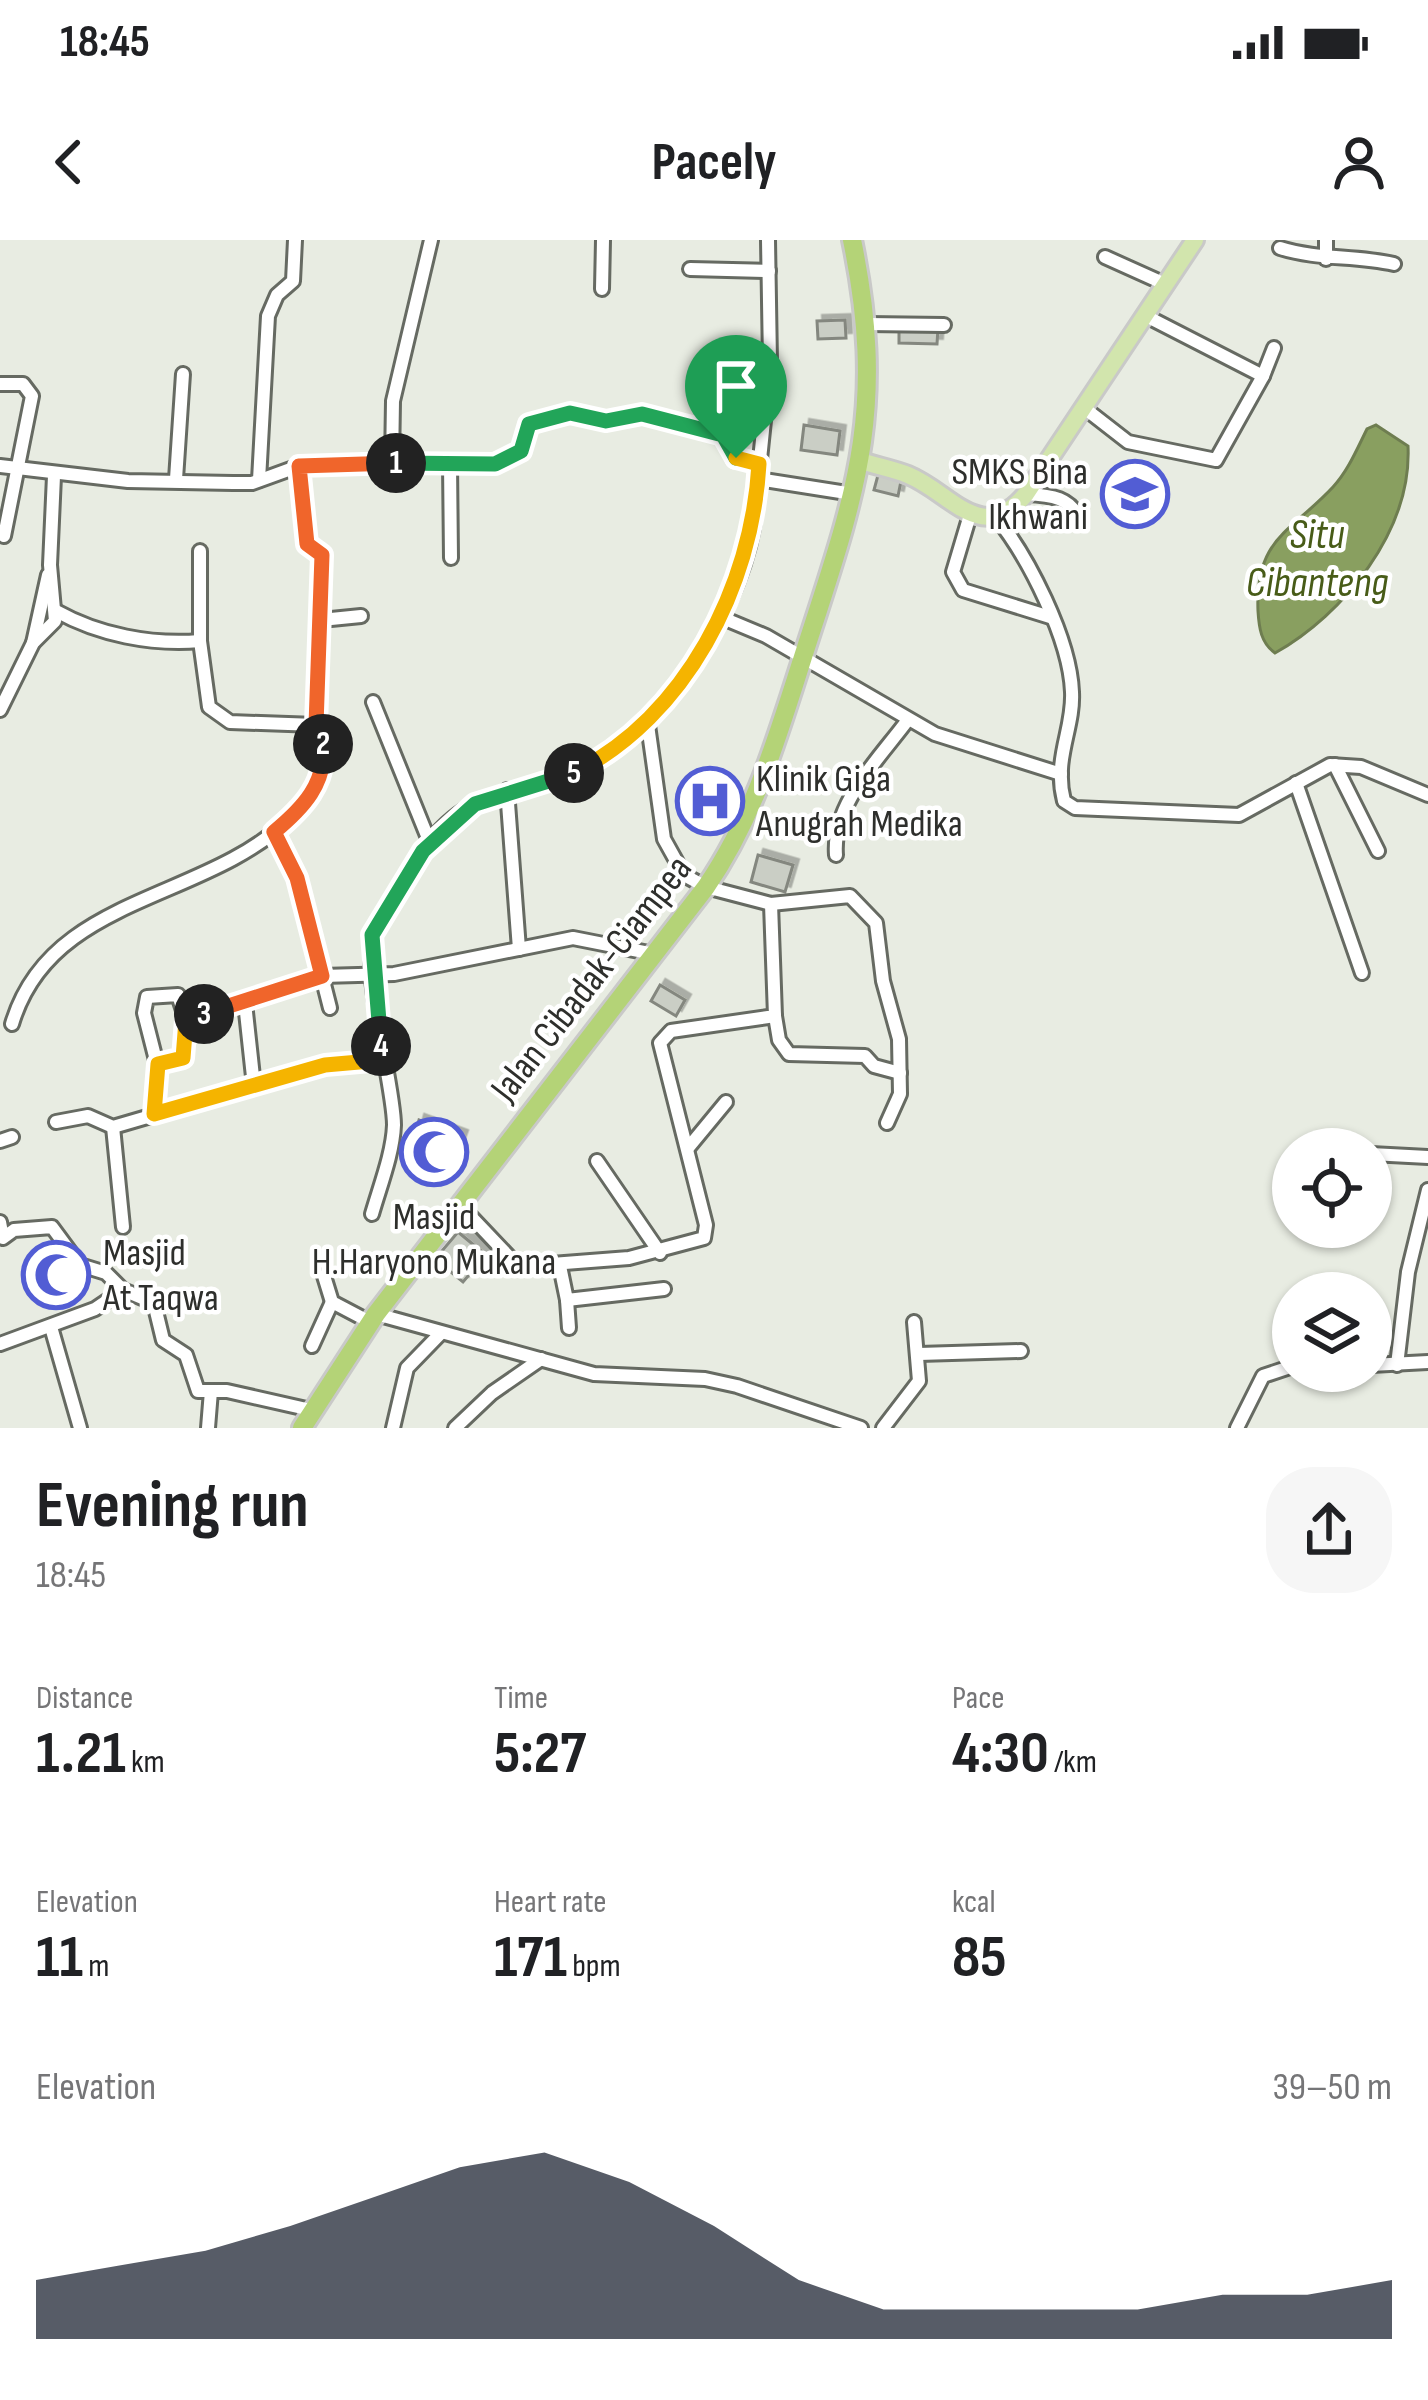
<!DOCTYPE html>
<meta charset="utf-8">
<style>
body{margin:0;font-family:"Sofia Sans Condensed",sans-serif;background:#f6f6f6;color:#202124;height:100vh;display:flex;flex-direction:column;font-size:45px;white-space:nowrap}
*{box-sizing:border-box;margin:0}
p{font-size:39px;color:#757577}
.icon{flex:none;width:66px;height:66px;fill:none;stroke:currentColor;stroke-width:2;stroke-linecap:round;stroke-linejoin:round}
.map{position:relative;height:1188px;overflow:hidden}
.details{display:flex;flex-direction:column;background:#fff;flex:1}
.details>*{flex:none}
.buttons{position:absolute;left:1272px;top:888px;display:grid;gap:24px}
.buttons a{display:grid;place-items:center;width:120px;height:120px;border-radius:50%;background:#fff;box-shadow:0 3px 9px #0004;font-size:60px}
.pin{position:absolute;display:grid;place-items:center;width:102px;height:102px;color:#fff;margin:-123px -51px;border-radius:50% 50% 50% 0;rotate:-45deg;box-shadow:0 0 12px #0007}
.pin .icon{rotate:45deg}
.km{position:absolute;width:60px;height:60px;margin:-30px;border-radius:50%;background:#222;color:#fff;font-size:33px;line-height:60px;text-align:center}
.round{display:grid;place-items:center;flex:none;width:126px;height:126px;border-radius:48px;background:#f6f6f6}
.head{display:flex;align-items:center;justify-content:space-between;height:204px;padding:0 36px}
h1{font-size:66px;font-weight:700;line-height:90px}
.stats{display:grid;grid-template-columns:repeat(3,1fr);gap:18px;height:204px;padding:12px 36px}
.stats div{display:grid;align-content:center}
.stats b{font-size:60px;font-weight:700}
.stats small{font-size:33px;font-weight:400}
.stats p{font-size:33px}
.chart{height:336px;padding:24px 36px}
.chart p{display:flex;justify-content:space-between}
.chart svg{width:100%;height:216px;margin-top:12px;fill:#111827;opacity:.7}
.status{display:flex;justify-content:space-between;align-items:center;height:84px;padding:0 60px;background:#fff;direction:ltr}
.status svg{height:33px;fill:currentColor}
header{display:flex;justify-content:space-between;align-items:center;height:156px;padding:0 36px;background:#fff;font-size:54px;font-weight:700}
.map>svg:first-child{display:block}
.water{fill:#899f60;stroke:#6e7d50;stroke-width:3}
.building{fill:#cacec5;stroke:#84877f;stroke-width:3;filter:url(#shadow)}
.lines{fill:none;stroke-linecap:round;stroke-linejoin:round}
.minor-casing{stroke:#666a62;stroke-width:18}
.major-casing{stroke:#c9c9c8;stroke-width:22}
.highway-casing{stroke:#c9c9c8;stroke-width:24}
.minor{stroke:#fff;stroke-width:12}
.major{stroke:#d2e5ad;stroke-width:16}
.highway{stroke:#b4d377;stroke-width:18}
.split-1-casing{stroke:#fff;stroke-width:24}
.split-2-casing{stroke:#fff;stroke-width:24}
.split-3-casing{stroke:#fff;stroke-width:24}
.split-4-casing{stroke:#fff;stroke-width:24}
.split-5-casing{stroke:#fff;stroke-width:24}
.split-6-casing{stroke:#fff;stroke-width:24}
.split-1{stroke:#22a559;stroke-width:15}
.split-2{stroke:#f0652b;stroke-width:15}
.split-3{stroke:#f0652b;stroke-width:15}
.split-4{stroke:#f5b400;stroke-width:15}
.split-5{stroke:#22a559;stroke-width:15}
.split-6{stroke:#f5b400;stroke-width:15}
.labels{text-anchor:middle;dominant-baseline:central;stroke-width:9;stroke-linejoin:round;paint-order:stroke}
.poi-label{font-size:39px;fill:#2e2f2c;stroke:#fff;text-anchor:start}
.street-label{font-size:39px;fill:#2e2f2c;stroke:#fff}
.water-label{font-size:42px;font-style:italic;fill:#485c18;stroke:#fff}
</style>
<div class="status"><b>18:45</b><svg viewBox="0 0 49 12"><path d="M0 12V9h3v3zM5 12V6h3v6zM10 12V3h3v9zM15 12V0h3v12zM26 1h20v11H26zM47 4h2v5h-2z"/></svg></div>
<header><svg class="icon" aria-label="back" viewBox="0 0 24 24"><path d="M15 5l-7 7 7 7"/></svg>Pacely<svg class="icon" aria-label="person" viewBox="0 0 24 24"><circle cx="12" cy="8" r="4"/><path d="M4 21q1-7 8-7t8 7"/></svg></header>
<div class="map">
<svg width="1428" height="1188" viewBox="0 0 1428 1188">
<defs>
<filter id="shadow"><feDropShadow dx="5.5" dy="-5.5" stdDeviation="0" flood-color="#0004"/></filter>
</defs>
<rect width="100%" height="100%" fill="#e8ece2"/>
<path class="water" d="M1376,185L1408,206C1412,291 1343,375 1275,413C1261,403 1259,388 1258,371C1255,298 1290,293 1333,247C1348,231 1357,209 1367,189Z"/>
<g class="building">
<polygon points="845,80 846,98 818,99 817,81"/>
<polygon points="899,87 938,88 937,104 899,103"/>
<polygon points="804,185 840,191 837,215 801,210"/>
<polygon points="878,235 901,241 898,256 874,250"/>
<polygon points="758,615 793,625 785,652 751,642"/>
<polygon points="660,745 685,760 676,776 651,761"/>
<polygon points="419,880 462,896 449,932 409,918"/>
<polygon points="458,992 486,1015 463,1042 435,1019"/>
<polygon points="45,1014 77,1025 67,1056 34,1045"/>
</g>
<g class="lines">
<g class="minor-casing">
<g id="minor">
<path d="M1280,8C1318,20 1354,15 1394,24"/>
<polyline points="1105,17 1165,44"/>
<polyline points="1326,19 1326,0"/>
<polyline points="690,29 769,31"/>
<polyline points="602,49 603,0"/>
<polyline points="867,84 944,85"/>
<polyline points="1263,136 1274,108"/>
<polyline points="0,144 23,144 32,156 4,296"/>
<polyline points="1083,167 1128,202 1216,220 1263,136 1144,75"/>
<polyline points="392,223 393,161 431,0"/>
<polyline points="450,223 451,318"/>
<polyline points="0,226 128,241 233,243 252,243 299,226 495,224 521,211 529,184 570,173 606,181 642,174 723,195 736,218 759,224"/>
<polyline points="176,239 183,134"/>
<polyline points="758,239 853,254"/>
<polyline points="259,240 268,76 277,55 293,41 295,0"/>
<path d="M1026,254C1050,255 1073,257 1080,283"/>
<polyline points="970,275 953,332 963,350 1050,377"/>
<path d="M995,276C1028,316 1070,399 1072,452C1074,489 1053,518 1064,561L1075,568L1239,575L1330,525L1361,527L1428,555"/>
<polyline points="200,311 200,401 209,467 230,482 316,485"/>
<path d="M56,371C99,395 151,405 200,401"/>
<polyline points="718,376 766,396 935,494 1061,534"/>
<polyline points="321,380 361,376"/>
<polyline points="33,403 48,335"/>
<polyline points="373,462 430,603"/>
<polyline points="0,470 33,403 55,381 50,325 54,236"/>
<polyline points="648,485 664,599 684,635 706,647 771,664 850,656 876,683 883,741 899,799 900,854 887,883"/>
<polyline points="1335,525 1378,611"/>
<polyline points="1296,543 1362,733"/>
<polyline points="507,550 519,709"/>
<polyline points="275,592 297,638 330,768"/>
<path d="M836,615C832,564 878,520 907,481"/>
<polyline points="245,763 254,846"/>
<polyline points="775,776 779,800 789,814 865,816 874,826 900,833"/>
<path d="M12,784C50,655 205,662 290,578C302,566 317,551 322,534C328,515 317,499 317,480C314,426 324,370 322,315L307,304L299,226"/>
<polyline points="157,824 183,818 186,780"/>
<polyline points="154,874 157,824 144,773 147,757 178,755 186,780 322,736 394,734 573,698 654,714"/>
<polyline points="56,882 88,876 113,887 325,825 382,820"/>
<polyline points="113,887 123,987"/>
<polyline points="0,901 12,897"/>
<polyline points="688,908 726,862"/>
<polyline points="1371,914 1428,917"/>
<polyline points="597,921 660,1013"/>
<polyline points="460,965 513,1021 526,1026 629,1018 704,998 706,985 660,803 671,791 775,776 771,664"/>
<path d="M372,974C380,946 393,913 394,885C394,842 357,720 377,686C399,647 425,595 464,570C496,548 534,551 568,536C657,495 735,385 753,288L770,122L768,0"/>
<polyline points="0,982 3,998 14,990 52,987 80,1025 106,1033 123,1050 154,1063 163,1100 186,1115 198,1151 227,1151 311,1170"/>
<polyline points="560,1026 567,1060 664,1049"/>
<polyline points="324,1036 332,1062 370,1082"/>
<polyline points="567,1060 569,1088"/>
<polyline points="376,1074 594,1134 705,1139 737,1146 861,1188"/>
<polyline points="51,1087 80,1188"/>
<polyline points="0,1104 95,1069 123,1050"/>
<polyline points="312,1106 332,1062"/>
<polyline points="919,1114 1021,1111"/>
<polyline points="1371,1125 1428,1122"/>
<polyline points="1397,1125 1408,1032 1428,950"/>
<polyline points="208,1188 211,1151"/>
<polyline points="393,1188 407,1128 441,1093"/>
<polyline points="455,1188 492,1153 541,1119"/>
<polyline points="883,1188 919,1141 914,1082"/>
<polyline points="1237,1188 1263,1136 1293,1126"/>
</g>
</g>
<g class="major-casing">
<path id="major" d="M861,221C876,226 893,229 908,235C952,253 981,307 1026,254L1195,0"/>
</g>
<g class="highway-casing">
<path id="highway" d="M302,1188L376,1074L706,647C754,577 776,501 802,420C854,258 888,174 852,0"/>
</g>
<use href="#minor" class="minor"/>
<use href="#major" class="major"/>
<use href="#highway" class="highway"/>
</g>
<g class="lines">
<g class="split-1-casing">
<polyline id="split-1" points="396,223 495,224 521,211 529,184 570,173 606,181 642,174 723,195 736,218"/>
</g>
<g class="split-2-casing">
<polyline id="split-2" points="323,504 316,485 322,315 307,304 299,226 396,223"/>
</g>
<g class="split-3-casing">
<path id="split-3" d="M204,774L322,736L297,638L274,592C303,568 327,543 323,504"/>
</g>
<g class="split-4-casing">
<polyline id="split-4" points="204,774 186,780 183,818 158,824 154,874 325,825 382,820 381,806"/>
</g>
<g class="split-5-casing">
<polyline id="split-5" points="381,806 372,695 423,611 475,564 574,533"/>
</g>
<g class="split-6-casing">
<path id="split-6" d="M574,533C686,476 752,347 759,224L736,218"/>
</g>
<use href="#split-1" class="split-1"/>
<use href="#split-2" class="split-2"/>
<use href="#split-3" class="split-3"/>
<use href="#split-4" class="split-4"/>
<use href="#split-5" class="split-5"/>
<use href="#split-6" class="split-6"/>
</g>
<defs>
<g id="school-ring" transform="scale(3.45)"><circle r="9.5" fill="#fff" stroke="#525dd4" stroke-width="1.5"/><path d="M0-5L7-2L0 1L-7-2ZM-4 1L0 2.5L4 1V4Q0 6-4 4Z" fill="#525dd4"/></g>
<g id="hospital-ring" transform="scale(3.45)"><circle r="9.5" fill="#fff" stroke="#525dd4" stroke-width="1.5"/><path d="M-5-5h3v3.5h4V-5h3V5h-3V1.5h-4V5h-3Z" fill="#525dd4"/></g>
<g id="mosque-ring" transform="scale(3.45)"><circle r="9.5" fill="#fff" stroke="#525dd4" stroke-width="1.5"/><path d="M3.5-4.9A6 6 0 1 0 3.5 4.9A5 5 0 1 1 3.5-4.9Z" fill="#525dd4"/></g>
</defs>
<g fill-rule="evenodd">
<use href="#school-ring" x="1135" y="254"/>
<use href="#hospital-ring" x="710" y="561"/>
<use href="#mosque-ring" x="434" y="912"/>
<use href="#mosque-ring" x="56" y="1035"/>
</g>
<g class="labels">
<g class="poi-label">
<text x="1088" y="232" text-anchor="end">SMKS Bina<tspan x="1088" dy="45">Ikhwani</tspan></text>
<text x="756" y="539">Klinik Giga<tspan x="756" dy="45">Anugrah Medika</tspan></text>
<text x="434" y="977" text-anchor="middle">Masjid<tspan x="434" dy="45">H.Haryono Mukana</tspan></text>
<text x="103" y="1013">Masjid<tspan x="103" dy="45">At Taqwa</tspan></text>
</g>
<g class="street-label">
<text transform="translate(592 739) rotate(-52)">Jalan Cibadak-Ciampea</text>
</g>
<g class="water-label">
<text x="1317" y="295">Situ<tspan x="1317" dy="48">Cibanteng</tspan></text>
</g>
</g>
</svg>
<div class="buttons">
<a><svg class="icon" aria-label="locate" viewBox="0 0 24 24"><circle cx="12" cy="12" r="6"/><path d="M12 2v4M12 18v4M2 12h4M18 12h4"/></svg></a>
<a><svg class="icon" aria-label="layers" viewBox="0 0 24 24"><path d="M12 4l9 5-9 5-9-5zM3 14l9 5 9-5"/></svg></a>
</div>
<div class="pin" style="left:736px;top:218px;background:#1e9e55"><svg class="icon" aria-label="arrive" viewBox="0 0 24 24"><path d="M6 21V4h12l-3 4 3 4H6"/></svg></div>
<b class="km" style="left:396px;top:223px">1</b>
<b class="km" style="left:323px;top:504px">2</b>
<b class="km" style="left:204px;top:774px">3</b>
<b class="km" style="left:381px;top:806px">4</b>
<b class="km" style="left:574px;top:533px">5</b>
</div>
<section class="details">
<div class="head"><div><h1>Evening run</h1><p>18:45</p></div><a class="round"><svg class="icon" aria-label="share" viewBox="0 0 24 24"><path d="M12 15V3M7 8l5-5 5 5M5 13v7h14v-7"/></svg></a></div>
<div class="stats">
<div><p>Distance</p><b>1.21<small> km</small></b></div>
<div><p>Time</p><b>5:27</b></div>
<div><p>Pace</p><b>4:30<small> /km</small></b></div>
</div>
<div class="stats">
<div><p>Elevation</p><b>11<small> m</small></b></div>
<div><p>Heart rate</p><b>171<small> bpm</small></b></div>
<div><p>kcal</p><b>85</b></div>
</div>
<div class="chart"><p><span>Elevation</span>39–50 m</p>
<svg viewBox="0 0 160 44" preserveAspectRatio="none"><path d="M0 44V32L10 29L20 26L30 21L40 15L50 9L60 6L70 12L80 21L90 32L100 38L110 38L120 38L130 38L140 35L150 35L160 32V44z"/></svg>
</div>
</section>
